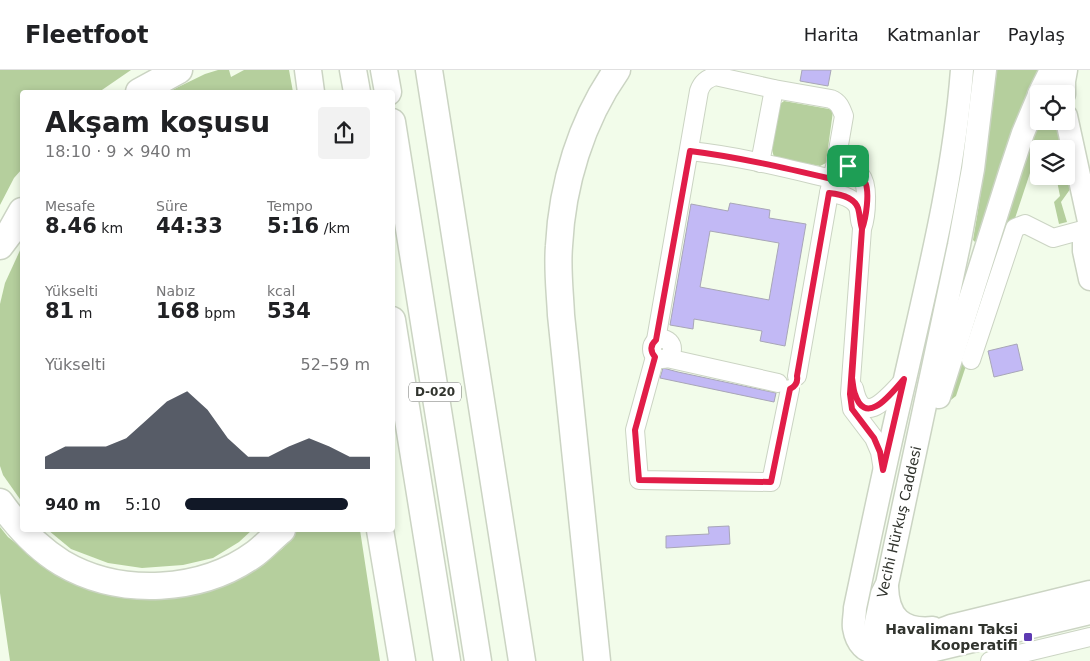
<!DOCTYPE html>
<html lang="tr">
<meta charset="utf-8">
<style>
body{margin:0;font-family:"DejaVu Sans",sans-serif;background:#f2f2f2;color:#202124;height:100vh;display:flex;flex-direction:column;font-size:19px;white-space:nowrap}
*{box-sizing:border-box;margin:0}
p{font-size:16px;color:#757577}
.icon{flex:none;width:28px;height:28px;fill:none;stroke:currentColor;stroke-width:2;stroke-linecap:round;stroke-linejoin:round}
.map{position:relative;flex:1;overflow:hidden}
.details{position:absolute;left:20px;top:20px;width:375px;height:442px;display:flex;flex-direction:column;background:#fff;border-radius:5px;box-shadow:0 2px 8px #0003}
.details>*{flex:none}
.fabs{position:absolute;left:1030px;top:15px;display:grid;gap:10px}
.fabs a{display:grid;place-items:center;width:45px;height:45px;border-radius:5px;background:#fff;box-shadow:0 2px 8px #0003;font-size:25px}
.pin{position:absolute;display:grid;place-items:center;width:42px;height:42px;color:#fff;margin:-21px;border-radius:10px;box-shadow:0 2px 8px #0006}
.round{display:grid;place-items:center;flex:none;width:52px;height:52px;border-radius:5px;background:#f2f2f2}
.headline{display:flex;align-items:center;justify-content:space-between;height:85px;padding:0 25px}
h1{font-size:28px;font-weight:600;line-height:38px}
.metrics{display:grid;grid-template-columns:repeat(3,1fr);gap:8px;height:85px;padding:5px 25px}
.metrics div{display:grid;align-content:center}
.metrics b{font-size:21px;font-weight:600}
.metrics small{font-size:14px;font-weight:400}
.metrics p{font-size:14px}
.chart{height:140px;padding:10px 25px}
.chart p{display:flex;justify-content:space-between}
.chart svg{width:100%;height:90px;margin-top:5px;fill:#111827;opacity:.7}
ul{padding:0 25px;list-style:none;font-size:16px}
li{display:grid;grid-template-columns:80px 60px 1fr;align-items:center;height:38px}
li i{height:12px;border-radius:6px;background:#111827}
header{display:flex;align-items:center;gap:30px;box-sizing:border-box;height:70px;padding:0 25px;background:#fff;border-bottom:1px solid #e0e0e0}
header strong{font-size:24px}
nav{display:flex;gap:28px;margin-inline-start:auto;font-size:18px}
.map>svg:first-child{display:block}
.green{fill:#b5cf9d}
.building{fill:#c2b9f5;stroke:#a8a6b7;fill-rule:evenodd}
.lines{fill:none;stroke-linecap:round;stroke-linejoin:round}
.minor-casing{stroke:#cbd4c3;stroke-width:20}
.major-casing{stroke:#cbd4c3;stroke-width:25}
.highway-casing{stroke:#cbd4c3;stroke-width:29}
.minor{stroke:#fff;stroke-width:18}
.major{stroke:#fff;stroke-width:22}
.highway{stroke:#fff;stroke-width:26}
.route-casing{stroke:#fff;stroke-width:10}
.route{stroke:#e11d48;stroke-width:6}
.poi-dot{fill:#5d3ab2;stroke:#fff;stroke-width:2}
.labels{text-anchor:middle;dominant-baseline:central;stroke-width:5;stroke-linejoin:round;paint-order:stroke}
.shield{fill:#fff;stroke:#6f716d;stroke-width:1}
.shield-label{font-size:12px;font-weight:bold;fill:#31342e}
.street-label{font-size:14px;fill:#31342e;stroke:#fff}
.poi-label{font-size:14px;font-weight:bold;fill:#31342e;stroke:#fff;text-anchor:end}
</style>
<header>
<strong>Fleetfoot</strong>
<nav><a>Harita</a><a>Katmanlar</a><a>Paylaş</a></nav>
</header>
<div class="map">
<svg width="1090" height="591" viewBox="0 0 1090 591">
<rect width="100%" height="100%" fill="#f2fcea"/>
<g class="green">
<polygon points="0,0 131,0 99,22 22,22 22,99 14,108 0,135"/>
<polygon points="218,0 229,0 231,7 244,0 289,0 293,22 168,22 205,4"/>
<path d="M997,0H1040L1025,29L1011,66L978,172H975L973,170C983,114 990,57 997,0Z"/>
<polygon points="784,31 829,39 833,41 826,93 820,96 776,88 774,87 772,80 780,34"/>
<polygon points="1039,51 1057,51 1062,79 1039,79 1039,92 1033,94 956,326 947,333 1011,123"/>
<polygon points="1066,97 1071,118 1061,132 1067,152 1059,154 1054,132 1060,126 1056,106 1066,106"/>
<polygon points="22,176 22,432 3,405 0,396 0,234 5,213"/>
<polygon points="0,457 8,467 54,503 104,524 157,529 208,519 254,500 282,479 298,460 360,460 380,591 10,591 0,523"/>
<polygon points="48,460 252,460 239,472 213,488 183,495 142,498 108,493 71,479"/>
</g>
<g class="building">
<polygon points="802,0 831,0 828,16 800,11"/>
<path d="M730,133L770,140L769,148L806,154L785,276L760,271L762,261L694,249L693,259L670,255L691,134L728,141ZM710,161L779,173L769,230L700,217Z"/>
<polygon points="1017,274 1023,300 994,307 988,281"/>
<polygon points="663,298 678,302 776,323 774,332 660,308"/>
<polygon points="729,456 730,474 666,478 666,466 709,464 708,457"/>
</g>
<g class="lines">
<g class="minor-casing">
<g id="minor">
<path d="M690,81C738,86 785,98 832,109"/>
<path d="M836,92C860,99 867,106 866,131C866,141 865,150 862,159L850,324L852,339L874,368L880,382L883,400"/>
<polyline points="760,93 774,19"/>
<path d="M829,123C839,124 853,127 858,137C860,142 859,149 861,154"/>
<circle cx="662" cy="279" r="10"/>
<path d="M656,270L699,21C702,12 707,9 715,6L774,19L831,29C839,32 841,38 844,46L836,92L829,123L797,306"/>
<polyline points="655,287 635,360 639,410 771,412 790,319"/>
<polyline points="667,288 778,313"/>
<polyline points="971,290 1015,158 1025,154 1053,168 1090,158"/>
<path d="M854,318C863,361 890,324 905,309"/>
<polyline points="990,591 1090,567"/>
</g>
</g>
<g class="major-casing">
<g id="major">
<path d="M962,0C954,105 928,207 905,309C887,385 871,462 855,538C855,545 853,552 854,558C855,564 857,571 862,576C872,587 900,587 914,585L1090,543"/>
<polyline points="1039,24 1051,0"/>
<polyline points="1064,24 1064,11 1066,0"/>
<polyline points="1066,46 1090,156"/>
<polyline points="1090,159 1084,170 1084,181 1090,209"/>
<polyline points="939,327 1011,99 1023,63 1039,25"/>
<path d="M887,517C888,547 902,561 933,558"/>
<polyline points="870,580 882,524 887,514 959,175 973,99 985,0"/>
<path d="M871,580C898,571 925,566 951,556L1090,522"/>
</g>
</g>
<g class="highway-casing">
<g id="highway">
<polyline points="308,0 311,22"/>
<polyline points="353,0 357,22"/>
<polyline points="384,0 388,22"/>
<polyline points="429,0 522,591"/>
<polyline points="139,22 179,0"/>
<polyline points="392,52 478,591"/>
<polyline points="0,176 9,164 22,141"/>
<polyline points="392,250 447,591"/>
<path d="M0,432C17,456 36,477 62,493C120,527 202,523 256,483C265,476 273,467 282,460"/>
<polyline points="380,460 402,591"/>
<path d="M597,591L561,245C560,222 557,199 559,176C562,115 581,51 617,0"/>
</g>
</g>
<use href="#minor" class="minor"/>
<use href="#major" class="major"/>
<use href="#highway" class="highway"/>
</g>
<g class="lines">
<g class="route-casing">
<path id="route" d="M848,96L836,92L832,109C785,98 738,87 690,81L656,270C650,275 650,281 655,287L635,360L639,410L771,412L790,319C796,316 798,312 797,306L829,123C839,124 854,127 858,138C860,145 860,152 862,159L850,324L852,339L874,368L880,382L883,400L904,309C893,321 866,359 855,324C853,319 853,313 852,308L862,159C866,148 870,122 865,112C862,104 854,100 848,96"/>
</g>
<use href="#route" class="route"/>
</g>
<rect class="poi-dot" x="1023" y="562" width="10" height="10" rx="2.5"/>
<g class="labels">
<rect class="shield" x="409" y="312.5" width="52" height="19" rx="4"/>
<g class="shield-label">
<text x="435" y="322">D-020</text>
</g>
<g class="street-label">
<text transform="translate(899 452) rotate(-77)">Vecihi Hürkuş Caddesi</text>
</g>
<g class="poi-label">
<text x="1018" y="559">Havalimanı Taksi<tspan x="1018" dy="16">Kooperatifi</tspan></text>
</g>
</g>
</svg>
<div class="fabs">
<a><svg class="icon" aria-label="locate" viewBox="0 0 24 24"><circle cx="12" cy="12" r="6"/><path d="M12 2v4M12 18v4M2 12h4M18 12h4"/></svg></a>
<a><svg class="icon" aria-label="layers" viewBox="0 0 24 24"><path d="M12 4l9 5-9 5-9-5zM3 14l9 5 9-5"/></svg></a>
</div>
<div class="pin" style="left:848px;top:96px;background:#1e9e55"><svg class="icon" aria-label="arrive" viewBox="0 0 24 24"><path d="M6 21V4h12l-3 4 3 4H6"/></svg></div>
<section class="details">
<div class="headline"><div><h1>Akşam koşusu</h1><p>18:10 · 9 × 940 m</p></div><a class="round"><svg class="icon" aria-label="share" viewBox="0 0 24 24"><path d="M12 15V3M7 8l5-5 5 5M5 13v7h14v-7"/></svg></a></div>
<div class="metrics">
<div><p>Mesafe</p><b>8.46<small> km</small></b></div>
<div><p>Süre</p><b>44:33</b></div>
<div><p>Tempo</p><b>5:16<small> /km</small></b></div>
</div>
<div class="metrics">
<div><p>Yükselti</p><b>81<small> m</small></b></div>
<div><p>Nabız</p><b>168<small> bpm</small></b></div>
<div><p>kcal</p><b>534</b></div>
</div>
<div class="chart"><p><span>Yükselti</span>52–59 m</p>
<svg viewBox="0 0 160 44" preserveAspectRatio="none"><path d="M0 44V38L10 33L20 33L30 33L40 29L50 20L60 11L70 6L80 15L90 29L100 38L110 38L120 33L130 29L140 33L150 38L160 38V44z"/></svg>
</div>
<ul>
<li><b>940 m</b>5:10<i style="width:88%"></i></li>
</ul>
</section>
</div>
